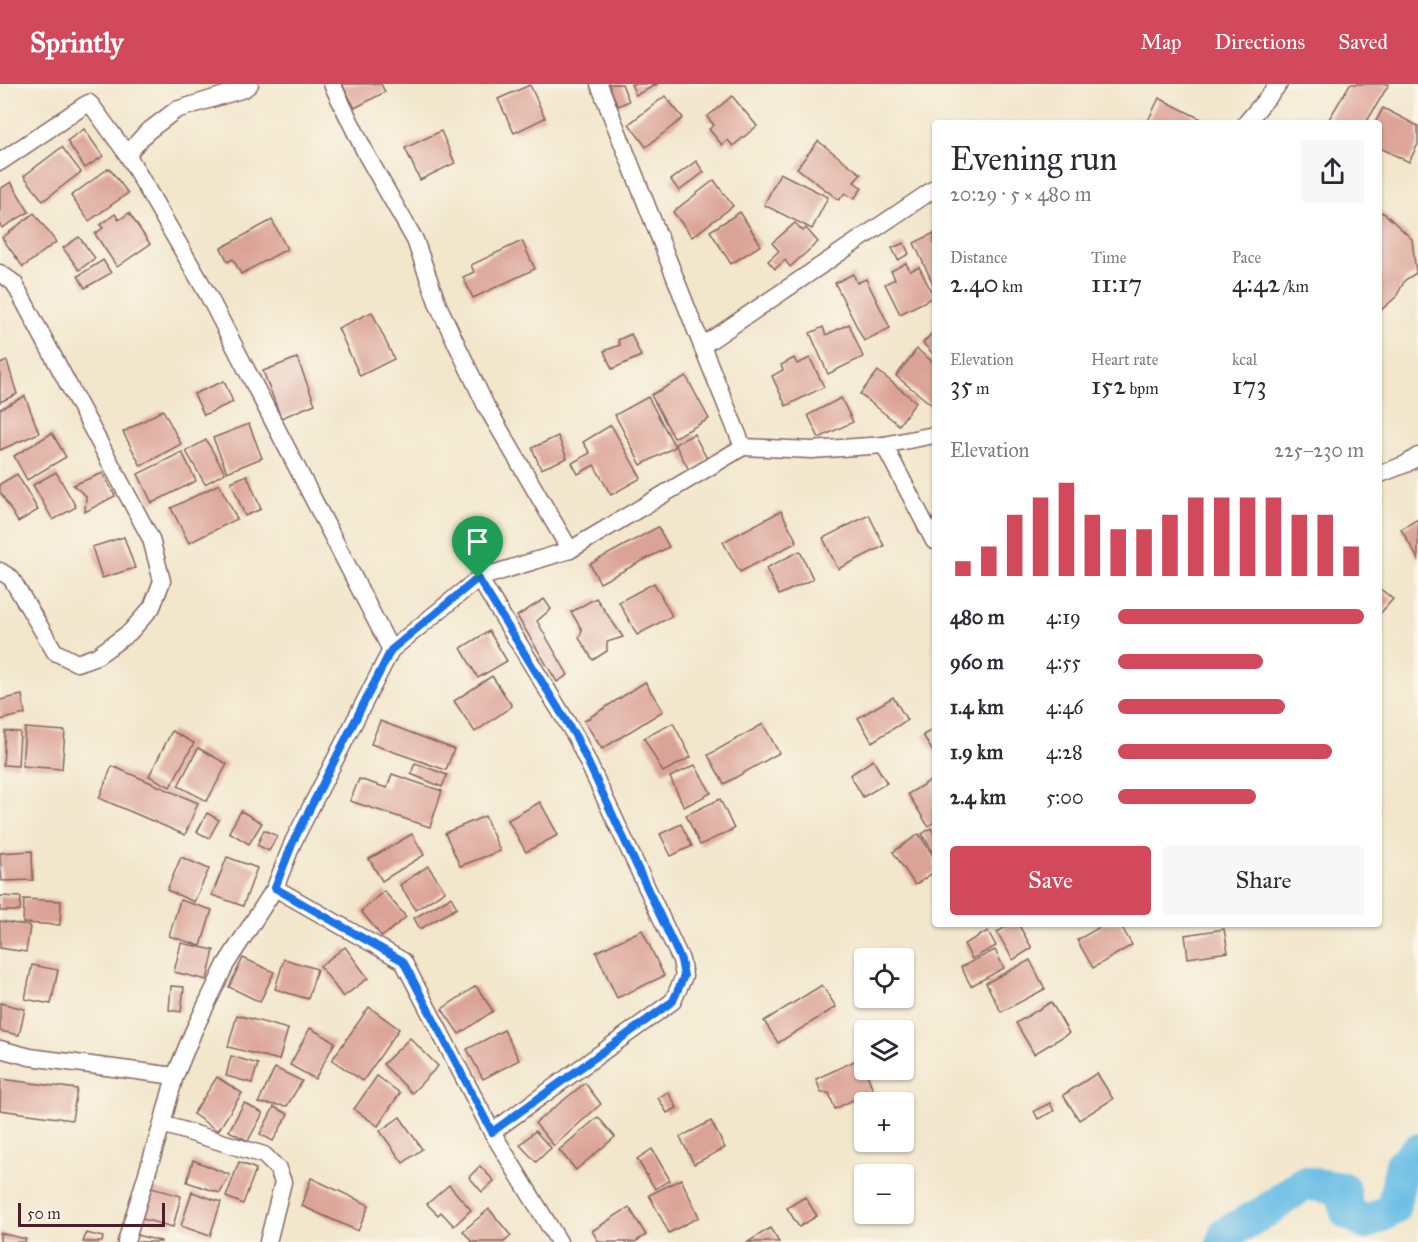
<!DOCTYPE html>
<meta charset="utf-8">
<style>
body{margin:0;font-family:"IM FELL Great Primer",serif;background:#f7f7f7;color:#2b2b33;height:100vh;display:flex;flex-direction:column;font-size:22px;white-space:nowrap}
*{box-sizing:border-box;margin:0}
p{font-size:20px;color:#7c7c81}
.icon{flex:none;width:33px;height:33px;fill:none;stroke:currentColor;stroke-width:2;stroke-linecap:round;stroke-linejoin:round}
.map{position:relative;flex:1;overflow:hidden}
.drawer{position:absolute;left:932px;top:36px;width:450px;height:807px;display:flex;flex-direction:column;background:#fff;border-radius:6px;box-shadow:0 2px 4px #0004}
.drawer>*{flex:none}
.tools{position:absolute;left:854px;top:864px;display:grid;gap:12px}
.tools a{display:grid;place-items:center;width:60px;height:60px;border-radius:6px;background:#fff;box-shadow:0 2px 4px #0004;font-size:30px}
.scale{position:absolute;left:18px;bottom:15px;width:147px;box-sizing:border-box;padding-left:6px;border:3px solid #4a1f2b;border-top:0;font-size:16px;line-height:21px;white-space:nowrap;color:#4a1f2b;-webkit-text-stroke:4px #fbf7ec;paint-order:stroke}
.pin{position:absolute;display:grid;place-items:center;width:51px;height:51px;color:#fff;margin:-62px -26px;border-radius:50% 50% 50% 0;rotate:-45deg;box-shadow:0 0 6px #0007}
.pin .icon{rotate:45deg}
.round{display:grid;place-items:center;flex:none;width:63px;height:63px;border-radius:6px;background:#f7f7f7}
.head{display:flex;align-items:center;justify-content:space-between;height:102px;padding:0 18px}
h1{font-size:33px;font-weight:600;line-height:45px}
.metrics{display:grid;grid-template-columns:repeat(3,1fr);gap:9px;height:102px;padding:6px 18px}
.metrics div{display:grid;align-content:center}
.metrics b{font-size:26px;font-weight:600}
.metrics small{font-size:16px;font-weight:400}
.metrics p{font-size:16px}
.chart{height:168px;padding:12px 18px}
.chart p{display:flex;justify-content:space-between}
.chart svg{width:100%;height:108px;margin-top:6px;stroke:#d1495b;stroke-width:6}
.cta{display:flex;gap:12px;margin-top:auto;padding:12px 18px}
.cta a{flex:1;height:69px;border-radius:6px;background:#d1495b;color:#fff;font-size:24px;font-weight:600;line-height:69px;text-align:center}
.cta a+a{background:#f7f7f7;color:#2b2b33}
ul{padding:0 18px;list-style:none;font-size:20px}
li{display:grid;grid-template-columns:96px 72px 1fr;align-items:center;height:45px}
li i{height:15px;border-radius:8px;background:#d1495b}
header{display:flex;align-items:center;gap:36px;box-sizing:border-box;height:84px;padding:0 30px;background:#d1495b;color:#fff}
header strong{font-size:28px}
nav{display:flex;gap:33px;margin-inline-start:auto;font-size:21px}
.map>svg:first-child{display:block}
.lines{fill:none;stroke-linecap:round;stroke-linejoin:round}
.river{stroke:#69bde5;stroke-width:34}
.building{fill:#dba395}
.minor-casing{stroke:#856563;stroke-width:19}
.minor{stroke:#fff;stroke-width:16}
.route-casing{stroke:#fff;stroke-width:12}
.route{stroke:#1a73e8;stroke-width:8}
</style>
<header>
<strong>Sprintly</strong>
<nav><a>Map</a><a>Directions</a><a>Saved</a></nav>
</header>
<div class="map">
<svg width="1418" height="1158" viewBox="0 0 1418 1158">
<rect width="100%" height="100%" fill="#fbf7ec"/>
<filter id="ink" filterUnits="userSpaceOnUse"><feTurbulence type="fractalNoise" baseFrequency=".0167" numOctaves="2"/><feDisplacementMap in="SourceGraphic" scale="12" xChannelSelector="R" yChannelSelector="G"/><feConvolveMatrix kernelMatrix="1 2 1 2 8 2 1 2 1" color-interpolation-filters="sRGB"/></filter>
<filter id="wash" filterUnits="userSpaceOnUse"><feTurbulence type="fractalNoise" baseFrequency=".008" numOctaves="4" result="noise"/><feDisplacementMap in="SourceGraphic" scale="24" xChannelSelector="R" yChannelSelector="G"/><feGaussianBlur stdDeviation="1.35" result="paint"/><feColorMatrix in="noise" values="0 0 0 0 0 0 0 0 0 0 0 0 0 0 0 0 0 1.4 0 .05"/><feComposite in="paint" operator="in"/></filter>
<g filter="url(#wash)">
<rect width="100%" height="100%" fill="#f2e6cb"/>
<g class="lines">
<polyline class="river" points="1223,1158 1226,1149 1265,1128 1304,1099 1343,1105 1347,1128 1366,1139 1393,1125 1402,1080 1418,1066"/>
</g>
<g id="blocks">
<g class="building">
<polygon points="342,0 381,0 385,8 355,24"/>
<polygon points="608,0 622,0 629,17 618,22"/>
<polygon points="631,0 658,0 636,11"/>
<polygon points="1350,0 1389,0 1366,39 1336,39 1329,35"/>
<polygon points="530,1 545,34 514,49 498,15"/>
<polygon points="665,12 683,34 646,63 629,40"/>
<polygon points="732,12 757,42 733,62 728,56 722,61 709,45 714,41 707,33"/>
<polygon points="1159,14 1209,39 1147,39"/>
<polygon points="1383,24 1418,42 1418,60 1409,78 1378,63 1378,39 1375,39"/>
<polygon points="84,45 103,72 85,84 67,57"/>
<polygon points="441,47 455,79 420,96 405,64"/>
<polygon points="818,57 861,90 854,98 862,104 854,115 845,109 839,116 797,84"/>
<polygon points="62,63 81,88 43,117 24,92"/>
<polygon points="696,77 704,88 679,107 671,96"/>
<polygon points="109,84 128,109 89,137 71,112"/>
<polygon points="780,89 828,113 812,145 764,121"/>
<polygon points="714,96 733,122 692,153 673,128"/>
<polygon points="11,98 29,128 2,144 0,140 0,105"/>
<polygon points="1378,127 1385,130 1412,155 1416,189 1405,196 1396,213 1381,226 1378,227"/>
<polygon points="740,128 761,161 731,180 710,147"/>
<polygon points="34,129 56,158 23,183 2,154"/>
<polygon points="129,129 150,160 117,183 95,150 103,144 100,141 115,130 119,136"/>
<polygon points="272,136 287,165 241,190 233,175 228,178 221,164"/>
<polygon points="795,139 803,147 806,144 818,158 790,183 785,176 775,185 768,177 779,167 772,159"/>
<polygon points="934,149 934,202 914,159"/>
<polygon points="79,153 95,174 79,186 63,164"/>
<polygon points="522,157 535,185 473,214 463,193 474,188 471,181"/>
<polygon points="904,159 909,170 898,176 892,164"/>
<polygon points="103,176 111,189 85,204 78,192"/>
<polygon points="906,179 910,187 919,183 934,213 900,230 885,200 895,195 891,187"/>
<polygon points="853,190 857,199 866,195 890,244 864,257 835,199"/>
<polygon points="372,228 394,275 360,292 338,244"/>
<polygon points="849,240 863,273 828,290 810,249 823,243 826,251"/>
<polygon points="934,247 934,271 923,259"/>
<polygon points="631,250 641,272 612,285 604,267 620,261 618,256"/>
<polygon points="917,265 934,279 934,318 932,321 896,292"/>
<polygon points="297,274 315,320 281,334 263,287"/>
<polygon points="794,274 797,280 810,274 824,303 786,322 772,292 783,286 781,281"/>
<polygon points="7,277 17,310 0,318 0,280"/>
<polygon points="878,287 916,318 899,341 860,310"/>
<polygon points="686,292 709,335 674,354 651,311"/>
<polygon points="224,297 233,318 204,331 194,310"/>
<polygon points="25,312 39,349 0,366 0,325"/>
<polygon points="648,313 675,363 641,381 615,331"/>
<polygon points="841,314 853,338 819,354 808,331"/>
<polygon points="163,326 181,360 141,382 123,348"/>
<polygon points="249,340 262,374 227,388 213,354"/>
<polygon points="611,341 641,394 611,411 594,381 578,390 572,379 590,369 583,358"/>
<polygon points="52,349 66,373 27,396 14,372"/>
<polygon points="694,350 707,375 689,386 675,360"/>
<polygon points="558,352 567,374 541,385 532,364"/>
<polygon points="206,356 225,389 205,400 186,367"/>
<polygon points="182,368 196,397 152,419 138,390"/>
<polygon points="56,388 76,423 53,436 33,401"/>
<polygon points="103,389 115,412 85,428 86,412 73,401"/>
<polygon points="17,390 38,426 18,438 0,408 0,400"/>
<polygon points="247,391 261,425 245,432 231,398"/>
<polygon points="219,400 237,435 189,459 171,424"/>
<polygon points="781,427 797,458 740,488 723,458"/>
<polygon points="869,431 884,462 838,485 823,454"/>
<polygon points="1418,435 1418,475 1401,445"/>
<polygon points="658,443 669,463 600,499 590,480"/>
<polygon points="124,453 135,484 102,494 92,463"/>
<polygon points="800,467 813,495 779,511 766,484"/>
<polygon points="654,499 672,532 637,551 619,518"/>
<polygon points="1378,503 1393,515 1378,532"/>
<polygon points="596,514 623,553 607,558 607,567 593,576 579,554 582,546 571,528"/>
<polygon points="544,515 551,525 537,537 568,591 557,598 517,532"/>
<polygon points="489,547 507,577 478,594 461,564"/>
<polygon points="492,592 512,622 475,648 454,617"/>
<polygon points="645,598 663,627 602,665 584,637"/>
<polygon points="22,611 25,630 0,636 0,616"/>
<polygon points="893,613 907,636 872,658 858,634"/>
<polygon points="380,637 454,665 446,686 371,660"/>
<polygon points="673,639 691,673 663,688 644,654"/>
<polygon points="763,640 779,669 724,700 708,671"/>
<polygon points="25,644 65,647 62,685 22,682"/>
<polygon points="934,645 934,670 923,651"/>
<polygon points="5,647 20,648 18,682 3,681"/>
<polygon points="172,647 194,659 170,703 149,692"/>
<polygon points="198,664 227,680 207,717 178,702"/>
<polygon points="873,676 887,699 863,713 850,691"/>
<polygon points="415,679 447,691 442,703 411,690"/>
<polygon points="695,681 711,709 684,723 670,693"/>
<polygon points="112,682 198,719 185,751 99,714"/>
<polygon points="392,690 442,707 430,743 350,717 359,695 387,704"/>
<polygon points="934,694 934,738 928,742 908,710"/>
<polygon points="720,715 734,745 700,761 686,731"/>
<polygon points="540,718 558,751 526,768 508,736"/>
<polygon points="241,727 262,739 249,760 229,748"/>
<polygon points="207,729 219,736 209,754 197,748"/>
<polygon points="485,732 500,767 460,782 445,749"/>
<polygon points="681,740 692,762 671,772 660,750"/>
<polygon points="931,744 934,749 934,770 922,750"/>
<polygon points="264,746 277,752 269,767 257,761"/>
<polygon points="412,750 424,771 382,797 369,775"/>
<polygon points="919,750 934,773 934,788 915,801 893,768"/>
<polygon points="32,767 33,796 2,797 0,769"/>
<polygon points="181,773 209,785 194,818 167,806"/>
<polygon points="227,773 257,784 243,822 212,811"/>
<polygon points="428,782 445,807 416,826 400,801"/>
<polygon points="384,807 406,833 382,853 361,827"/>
<polygon points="0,812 21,813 20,827 0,827"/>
<polygon points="451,813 457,824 420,845 414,834"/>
<polygon points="24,815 61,817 60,841 23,839"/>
<polygon points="180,816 212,826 201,862 169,852"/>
<polygon points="0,837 30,842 26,868 0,864"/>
<polygon points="1011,840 1018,840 1032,864 1013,876 997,848"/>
<polygon points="1105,840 1120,840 1132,861 1093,884 1077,856"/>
<polygon points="1224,845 1228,868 1188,874 1185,851"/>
<polygon points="642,846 664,892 617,914 596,868"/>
<polygon points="988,847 996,862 972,875 964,860"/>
<polygon points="181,859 214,866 207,896 174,888"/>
<polygon points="345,863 368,894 343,913 320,882"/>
<polygon points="995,866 1004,884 971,902 961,883"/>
<polygon points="243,874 274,888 260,918 229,903"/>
<polygon points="284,875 317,885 308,915 275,905"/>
<polygon points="1030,876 1045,905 1001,928 986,899"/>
<polygon points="32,881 58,886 51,920 25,915"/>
<polygon points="822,901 836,923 778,959 764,937"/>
<polygon points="171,902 184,903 181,928 169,926"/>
<polygon points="476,902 493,927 459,950 442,925"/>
<polygon points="1051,918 1069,949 1034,970 1016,939"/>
<polygon points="0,919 25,925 19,951 0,947"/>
<polygon points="369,923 399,945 363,997 332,976"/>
<polygon points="237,931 288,945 279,976 228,963"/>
<polygon points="310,944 335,958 315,995 290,981"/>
<polygon points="504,946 519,976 483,995 467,965"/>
<polygon points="410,954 438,982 412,1009 383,980"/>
<polygon points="231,972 258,980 252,999 226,992"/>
<polygon points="861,974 873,1006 835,1025 829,1009 821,1009 816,995"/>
<polygon points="275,984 302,997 287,1022 258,1019"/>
<polygon points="1097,989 1113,1015 1079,1036 1063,1011"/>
<polygon points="377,992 400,1009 378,1042 354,1025"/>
<polygon points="217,993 242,1009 218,1047 193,1030"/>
<polygon points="1,995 77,1005 72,1036 0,1026"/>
<polygon points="585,999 601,1020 554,1062 535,1039"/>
<polygon points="668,1008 677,1024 667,1029 658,1014"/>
<polygon points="244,1019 263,1029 248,1057 229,1047"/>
<polygon points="1050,1019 1054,1027 1038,1035 1034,1027"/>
<polygon points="274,1023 288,1030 273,1057 260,1050"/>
<polygon points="400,1033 422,1065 403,1079 380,1047"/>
<polygon points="598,1033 615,1053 576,1086 559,1066"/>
<polygon points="711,1037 725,1064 694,1080 680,1053"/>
<polygon points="535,1047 551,1064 536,1078 520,1061"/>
<polygon points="652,1065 670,1096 655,1105 637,1075"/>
<polygon points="193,1076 230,1091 220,1109 187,1098"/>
<polygon points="239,1078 256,1085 243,1120 226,1113"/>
<polygon points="480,1082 494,1097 482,1108 469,1093"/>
<polygon points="311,1094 369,1121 358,1147 302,1122"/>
<polygon points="681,1095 699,1133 669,1149 649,1111"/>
<polygon points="449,1101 471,1126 454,1142 441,1128 438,1131 427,1120"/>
<polygon points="148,1103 181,1112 173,1143 139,1134"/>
<polygon points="192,1108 221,1118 210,1152 181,1142"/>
<polygon points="805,1113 817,1132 799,1143 787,1124"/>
<polygon points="629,1123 646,1151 635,1158 599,1158 592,1147"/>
<polygon points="489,1125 511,1152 504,1158 472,1158 463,1147"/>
<polygon points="770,1144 779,1158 748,1158"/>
<polygon points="0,1149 26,1155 25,1158 0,1158"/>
<polygon points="86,1149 103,1153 102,1158 83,1158"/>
<polygon points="136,1151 161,1157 161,1158 134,1158"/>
</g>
</g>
</g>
<g filter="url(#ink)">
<use href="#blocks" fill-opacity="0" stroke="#856563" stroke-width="1.5"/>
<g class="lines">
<g class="minor-casing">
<g id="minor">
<polyline points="332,0 367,72 415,156 438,221 486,322 570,466"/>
<polyline points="1246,39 1279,0"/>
<polyline points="127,70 147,48 176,26 244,5 250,0"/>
<polyline points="0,78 85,21 89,19 92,22 127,70 208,211 391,566"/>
<polyline points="0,189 14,199 151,455 162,497 152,523 130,548 97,572 77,579 55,568 11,494 0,487"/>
<polyline points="702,262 934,105"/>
<polyline points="884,361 934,457"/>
<polyline points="743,363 812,366 884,361 934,351"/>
<polyline points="1378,391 1406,380 1418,372"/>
<polyline points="479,494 576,653 681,876 684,892 673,917 492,1048"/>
<polyline points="275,804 403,877 492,1048 559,1158"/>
<polyline points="0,965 30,973 175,992"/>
<polyline points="162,1040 264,1071 278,1085 283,1098 268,1158"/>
<polyline points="126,1158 162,1040 175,992 194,946 226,880 275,804 293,758 391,566 479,494 570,466 743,363 702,262 599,0"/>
</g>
</g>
<use href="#minor" class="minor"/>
</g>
</g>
<g class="lines" filter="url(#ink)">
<g class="route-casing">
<polygon id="route" points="478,494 576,653 681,876 684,892 673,917 492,1048 403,877 275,804 293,758 391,566"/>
</g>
<use href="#route" class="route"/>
</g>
</svg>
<div class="tools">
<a><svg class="icon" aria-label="locate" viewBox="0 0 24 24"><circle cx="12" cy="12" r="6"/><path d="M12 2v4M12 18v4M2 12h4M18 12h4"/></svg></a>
<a><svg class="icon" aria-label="layers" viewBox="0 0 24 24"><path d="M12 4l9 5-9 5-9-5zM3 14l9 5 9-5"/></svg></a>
<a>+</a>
<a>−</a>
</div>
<div class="scale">50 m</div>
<div class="pin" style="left:478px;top:494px;background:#1e9e55"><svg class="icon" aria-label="arrive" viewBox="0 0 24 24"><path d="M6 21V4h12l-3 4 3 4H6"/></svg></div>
<section class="drawer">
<div class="head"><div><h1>Evening run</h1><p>20:29 · 5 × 480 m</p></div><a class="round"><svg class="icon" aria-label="share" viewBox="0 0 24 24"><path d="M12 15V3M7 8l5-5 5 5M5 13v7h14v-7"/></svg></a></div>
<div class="metrics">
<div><p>Distance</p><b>2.40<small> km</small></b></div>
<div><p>Time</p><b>11:17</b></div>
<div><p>Pace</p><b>4:42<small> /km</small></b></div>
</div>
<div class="metrics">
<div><p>Elevation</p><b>35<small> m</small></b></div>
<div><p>Heart rate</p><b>152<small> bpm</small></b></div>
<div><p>kcal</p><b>173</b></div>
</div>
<div class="chart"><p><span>Elevation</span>225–230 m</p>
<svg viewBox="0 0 160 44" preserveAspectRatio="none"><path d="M5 44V38M15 44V32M25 44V19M35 44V12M45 44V6M55 44V19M65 44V25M75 44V25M85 44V19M95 44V12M105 44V12M115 44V12M125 44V12M135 44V19M145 44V19M155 44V32"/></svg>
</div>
<ul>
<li><b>480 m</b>4:19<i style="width:100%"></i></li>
<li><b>960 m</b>4:55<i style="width:59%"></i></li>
<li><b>1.4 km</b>4:46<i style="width:68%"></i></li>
<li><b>1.9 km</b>4:28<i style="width:87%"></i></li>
<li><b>2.4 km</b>5:00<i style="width:56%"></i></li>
</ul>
<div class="cta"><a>Save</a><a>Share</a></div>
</section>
</div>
